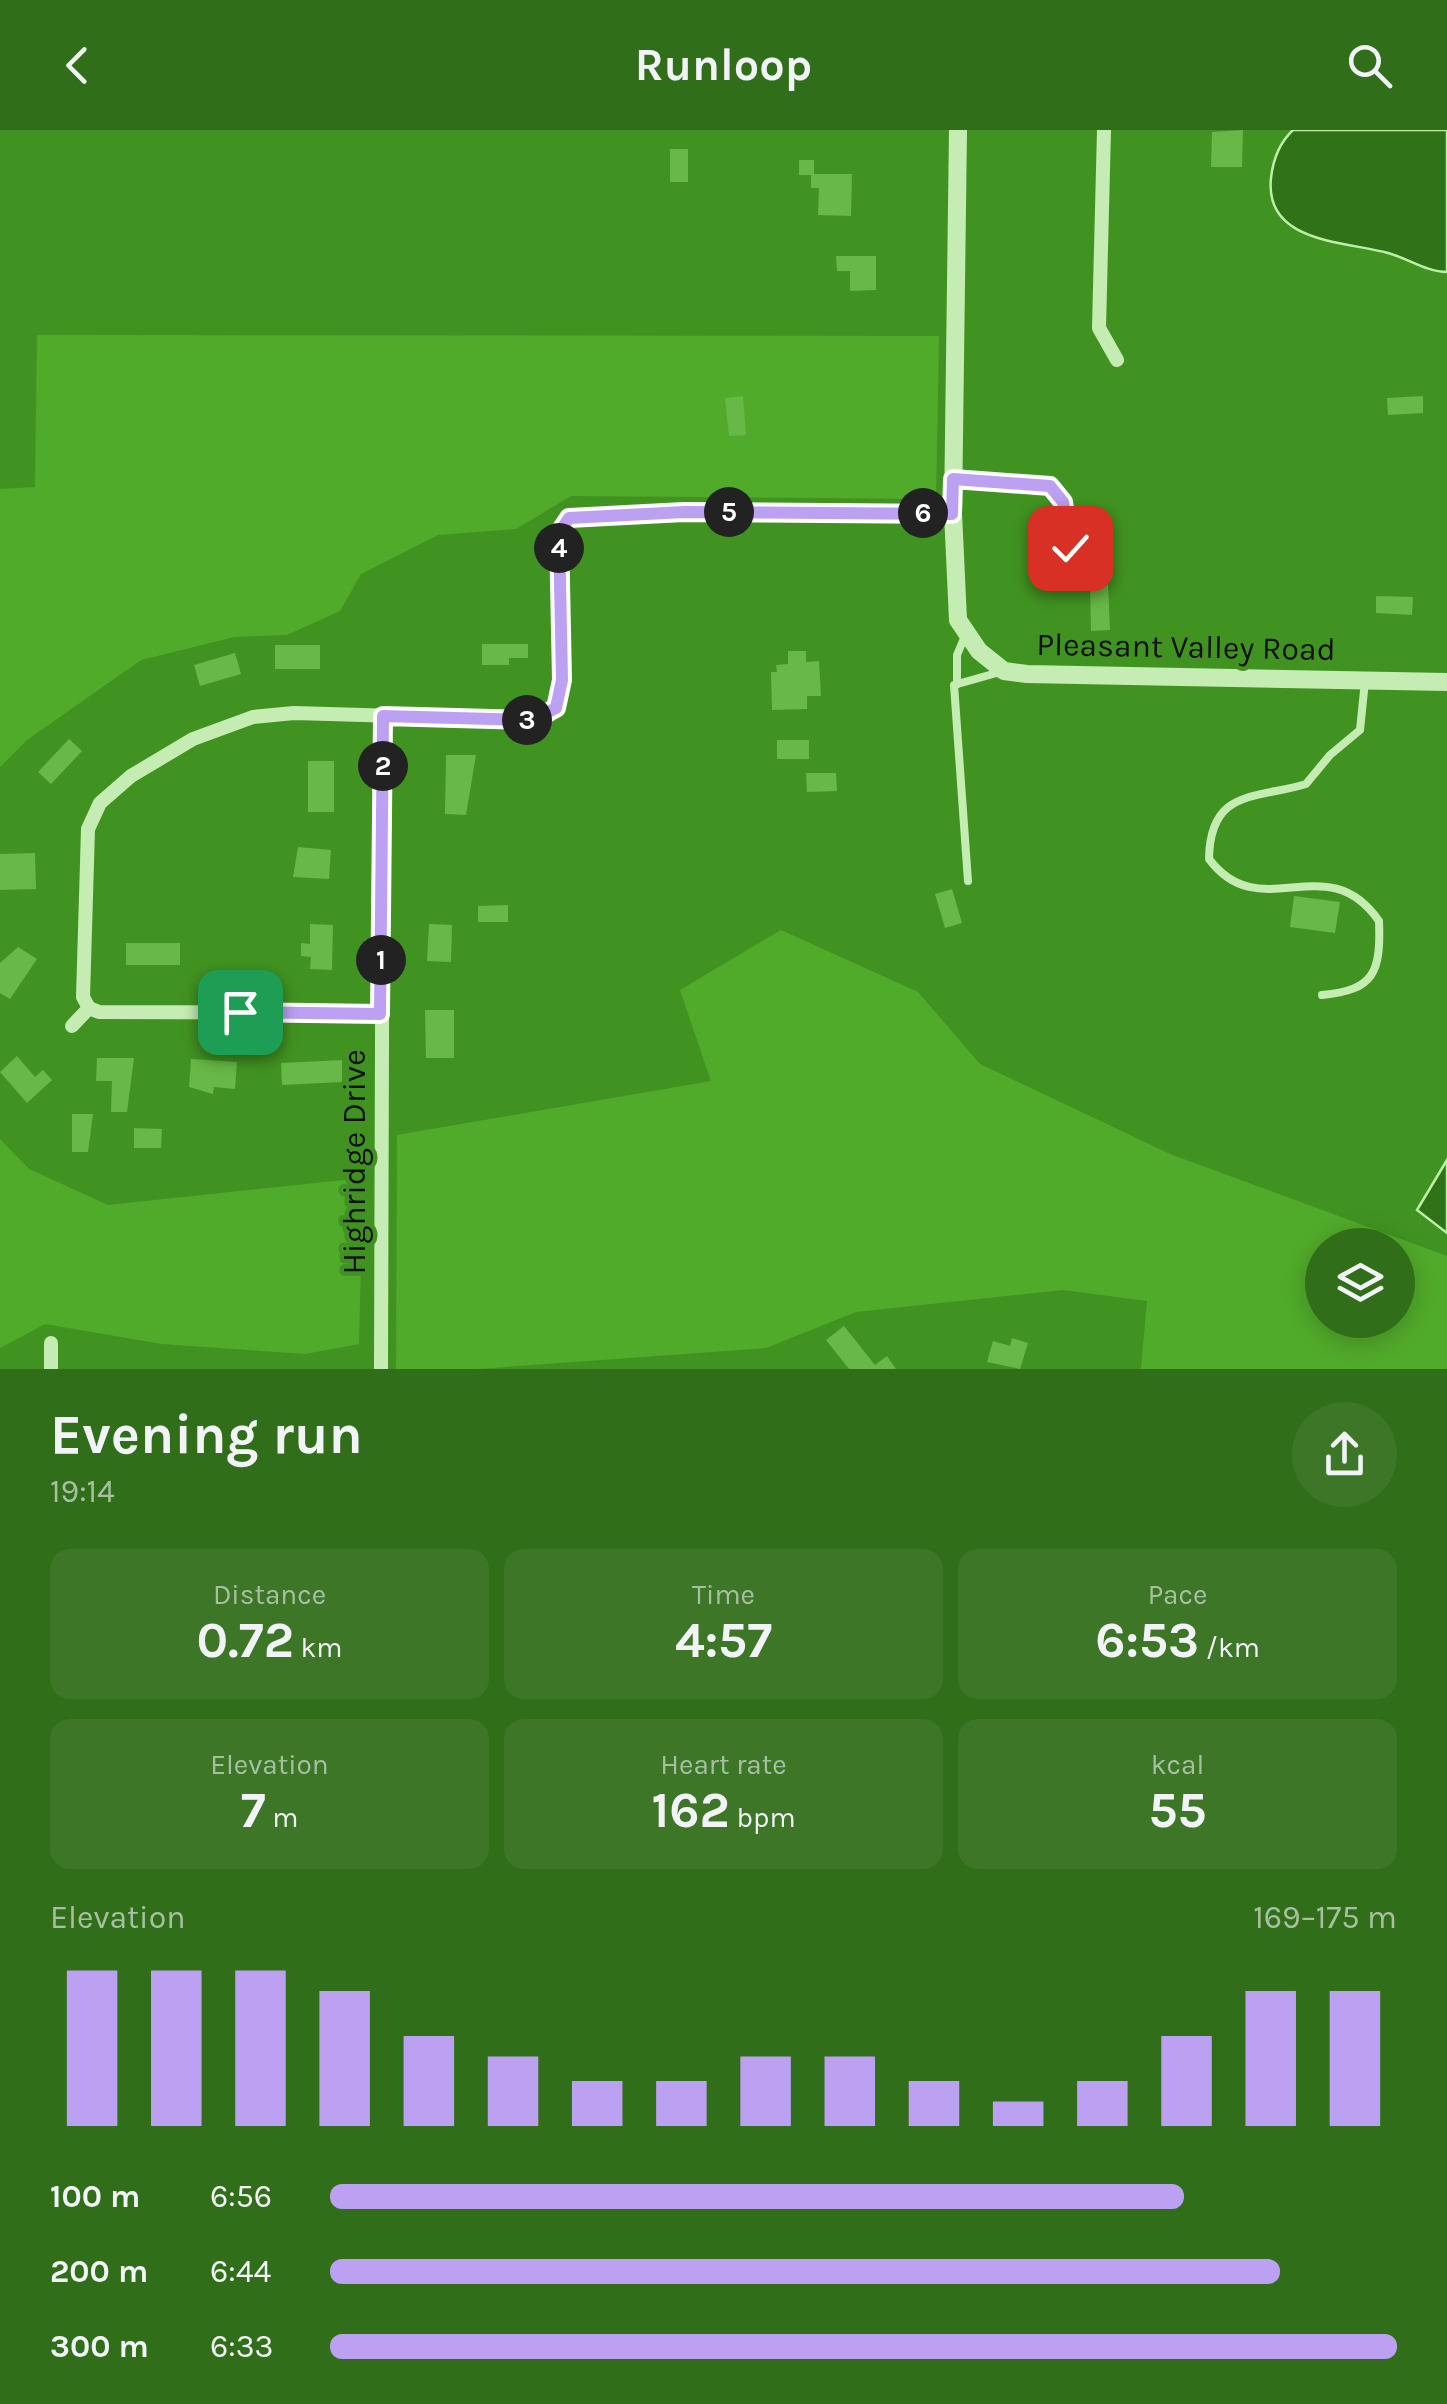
<!DOCTYPE html>
<meta charset="utf-8">
<style>
body{margin:0;font-family:Karla,sans-serif;background:#3d7626;color:#f1f3f6;height:100vh;display:flex;flex-direction:column;font-size:38px;white-space:nowrap}
*{box-sizing:border-box;margin:0}
p{font-size:32px;color:#a8c0a2}
.icon{flex:none;width:55px;height:55px;fill:none;stroke:currentColor;stroke-width:2;stroke-linecap:round;stroke-linejoin:round}
.map{position:relative;height:1239px;overflow:hidden}
.side{display:flex;flex-direction:column;background:#316e19;flex:1}
.side>*{flex:none}
.buttons{position:absolute;left:1305px;top:1098px;display:grid;gap:20px}
.buttons a{display:grid;place-items:center;width:110px;height:110px;border-radius:50%;background:#316e19;box-shadow:0 5px 25px #0003;font-size:50px}
.pin{position:absolute;display:grid;place-items:center;width:85px;height:85px;color:#fff;margin:-42px;border-radius:20px;box-shadow:0 5px 15px #0006}
.km{position:absolute;width:50px;height:50px;margin:-25px;border-radius:50%;background:#222;color:#fff;font-size:28px;line-height:50px;text-align:center}
.round{display:grid;place-items:center;flex:none;width:105px;height:105px;border-radius:52px;background:#3d7626}
.headline{display:flex;align-items:center;justify-content:space-between;height:170px;padding:0 50px}
h1{font-size:55px;font-weight:700;line-height:75px}
.figures{display:grid;grid-template-columns:repeat(3,1fr);gap:15px;height:170px;padding:10px 50px}
.figures div{display:grid;align-content:center;border-radius:20px;background:#3d7626;text-align:center}
.figures b{font-size:50px;font-weight:700}
.figures small{font-size:28px;font-weight:400}
.figures p{font-size:28px}
.chart{height:280px;padding:20px 50px}
.chart p{display:flex;justify-content:space-between}
.chart svg{width:100%;height:180px;margin-top:10px;stroke:#bca0f2;stroke-width:6}
ul{padding:0 50px;list-style:none;font-size:32px}
li{display:grid;grid-template-columns:160px 120px 1fr;align-items:center;height:75px}
li i{height:25px;border-radius:12px;background:#bca0f2}
header{display:flex;justify-content:space-between;align-items:center;height:130px;padding:0 50px;background:#316e19;font-size:45px;font-weight:700}
.map>svg:first-child{display:block}
.green{fill:#51ab2a;fill-rule:evenodd}
.water{fill:#307217;stroke:#bdefa7;stroke-width:2.5}
.building{fill:#67b846}
.lines{fill:none;stroke-linecap:round;stroke-linejoin:round}
.service{stroke:#c5edb3;stroke-width:8}
.minor{stroke:#c5edb3;stroke-width:14}
.tertiary{stroke:#c5edb3;stroke-width:18}
.route-casing{stroke:#fff;stroke-width:20}
.route{stroke:#bca0f2;stroke-width:12}
.labels{text-anchor:middle;dominant-baseline:central;stroke-width:9;stroke-linejoin:round;paint-order:stroke}
.street-label{font-size:32px;fill:#111;stroke:#419321}
</style>
<header><svg class="icon" aria-label="back" viewBox="0 0 24 24"><path d="M15 5l-7 7 7 7"/></svg>Runloop<svg class="icon" aria-label="search" viewBox="0 0 24 24"><circle cx="10" cy="10" r="6"/><path d="M15 15l6 6"/></svg></header>
<div class="map">
<svg width="1447" height="1239" viewBox="0 0 1447 1239">
<rect width="100%" height="100%" fill="#419321"/>
<g class="green">
<polygon points="37,205 939,206 936,369 571,366 516,399 438,405 361,444 340,481 287,505 234,507 141,530 27,610 0,637 0,359 35,357"/>
<path d="M781,800L918,862L980,934L1170,1024L1447,1126V1239H1141L1147,1171L1063,1160L856,1182L766,1218L478,1239H396L397,1005L711,951L680,860ZM1322,1115H1398V1190H1322Z"/>
<polygon points="0,1009 29,1039 108,1075 363,1048 359,1214 305,1224 162,1214 45,1194 0,1218"/>
</g>
<g class="water">
<path d="M1293,0H1447V142C1427,142 1407,128 1388,123C1344,111 1264,113 1271,48C1273,30 1279,13 1293,0Z"/>
<polygon points="1447,1030 1447,1103 1417,1080"/>
</g>
<g class="building">
<polygon points="1243,0 1242,37 1211,37 1212,2"/>
<rect x="670" y="19" width="18" height="33"/>
<polygon points="799,30 814,30 814,44 852,44 851,86 818,85 819,58 811,58 811,45 799,45"/>
<polygon points="836,126 876,126 876,160 850,161 850,141 837,141"/>
<polygon points="743,266 746,305 729,306 725,268"/>
<polygon points="1423,266 1423,283 1388,285 1387,268"/>
<polygon points="1110,404 1110,423 1082,423 1079,405"/>
<polygon points="1108,454 1110,500 1091,501 1090,455"/>
<polygon points="1376,466 1413,467 1412,485 1376,483"/>
<polygon points="482,514 528,514 528,528 509,528 509,535 482,535"/>
<rect x="275" y="515" width="45" height="24"/>
<polygon points="788,521 806,521 806,532 819,531 821,566 807,566 807,579 772,580 771,542 777,542 776,535 788,534"/>
<polygon points="235,523 241,544 200,556 194,535"/>
<polygon points="69,609 82,621 51,654 38,642"/>
<rect x="777" y="610" width="32" height="19"/>
<polygon points="446,625 476,625 466,685 445,684"/>
<rect x="308" y="631" width="26" height="51"/>
<polygon points="806,643 836,643 837,661 807,662"/>
<polygon points="298,717 331,720 329,749 293,747"/>
<polygon points="35,723 36,759 0,760 0,724"/>
<polygon points="952,759 962,793 945,798 935,764"/>
<polygon points="1294,766 1340,772 1335,803 1290,797"/>
<polygon points="508,775 508,792 478,792 478,776"/>
<polygon points="310,794 333,795 332,840 310,839 311,827 301,826 301,813 310,814"/>
<polygon points="429,794 452,795 451,832 427,831"/>
<rect x="126" y="813" width="54" height="22"/>
<polygon points="18,817 37,829 10,869 0,863 0,833"/>
<polygon points="425,880 454,880 454,928 426,928"/>
<polygon points="17,926 35,947 43,940 52,950 27,973 0,942"/>
<polygon points="97,928 134,928 127,982 111,982 112,951 96,951"/>
<polygon points="191,929 237,932 235,959 214,957 213,964 189,957"/>
<polygon points="342,930 342,952 282,955 281,933"/>
<polygon points="72,984 93,984 88,1022 72,1022"/>
<polygon points="134,998 162,999 161,1018 134,1018"/>
<polygon points="844,1196 875,1235 887,1226 896,1239 849,1239 826,1210"/>
<polygon points="1012,1208 1028,1213 1020,1239 987,1232 993,1211 1010,1216"/>
</g>
<g class="lines">
<g class="service">
<polyline points="953,349 1041,355 1058,362 1079,440"/>
<polyline points="957,554 957,525 965,506"/>
<polyline points="968,751 954,555 1000,542"/>
<path d="M1322,865C1374,860 1381,843 1379,791C1326,715 1261,798 1209,729C1210,658 1257,669 1306,654L1330,625L1360,600L1365,551"/>
</g>
<g class="minor">
<polyline points="1104,0 1099,198 1117,230"/>
<polyline points="380,883 99,882 89,878 83,867 88,699 100,673 131,646 193,609 253,587 294,583 533,590 550,585 562,562 559,403 569,388 684,382 953,383"/>
<polyline points="72,896 89,878"/>
<polyline points="51,1213 51,1239"/>
<polyline points="381,1239 383,585"/>
</g>
<polyline class="tertiary" points="958,0 953,383 958,490 979,521 1004,541 1027,544 1447,552"/>
</g>
<g class="lines">
<g class="route-casing">
<polyline id="route" points="240,882 380,884 383,586 533,590 556,578 562,550 559,403 569,388 684,382 952,384 953,349 1050,356 1063,372 1070,418"/>
</g>
<use href="#route" class="route"/>
</g>
<g class="labels">
<g class="street-label">
<text transform="translate(1186 517) rotate(1)">Pleasant Valley Road</text>
<text transform="translate(354 1032) rotate(-90)">Highridge Drive</text>
</g>
</g>
</svg>
<div class="buttons">
<a><svg class="icon" aria-label="layers" viewBox="0 0 24 24"><path d="M12 4l9 5-9 5-9-5zM3 14l9 5 9-5"/></svg></a>
</div>
<div class="pin" style="left:240px;top:882px;background:#1e9e55"><svg class="icon" aria-label="arrive" viewBox="0 0 24 24"><path d="M6 21V4h12l-3 4 3 4H6"/></svg></div>
<div class="pin" style="left:1070px;top:418px;background:#d93025"><svg class="icon" aria-label="check" viewBox="0 0 24 24"><path d="M5 12l5 5 9-10"/></svg></div>
<b class="km" style="left:381px;top:830px">1</b>
<b class="km" style="left:383px;top:636px">2</b>
<b class="km" style="left:527px;top:590px">3</b>
<b class="km" style="left:559px;top:418px">4</b>
<b class="km" style="left:729px;top:382px">5</b>
<b class="km" style="left:923px;top:383px">6</b>
</div>
<section class="side">
<div class="headline"><div><h1>Evening run</h1><p>19:14</p></div><a class="round"><svg class="icon" aria-label="share" viewBox="0 0 24 24"><path d="M12 15V3M7 8l5-5 5 5M5 13v7h14v-7"/></svg></a></div>
<div class="figures">
<div><p>Distance</p><b>0.72<small> km</small></b></div>
<div><p>Time</p><b>4:57</b></div>
<div><p>Pace</p><b>6:53<small> /km</small></b></div>
</div>
<div class="figures">
<div><p>Elevation</p><b>7<small> m</small></b></div>
<div><p>Heart rate</p><b>162<small> bpm</small></b></div>
<div><p>kcal</p><b>55</b></div>
</div>
<div class="chart"><p><span>Elevation</span>169–175 m</p>
<svg viewBox="0 0 160 44" preserveAspectRatio="none"><path d="M5 44V6M15 44V6M25 44V6M35 44V11M45 44V22M55 44V27M65 44V33M75 44V33M85 44V27M95 44V27M105 44V33M115 44V38M125 44V33M135 44V22M145 44V11M155 44V11"/></svg>
</div>
<ul>
<li><b>100 m</b>6:56<i style="width:80%"></i></li>
<li><b>200 m</b>6:44<i style="width:89%"></i></li>
<li><b>300 m</b>6:33<i style="width:100%"></i></li>
</ul>
</section>
